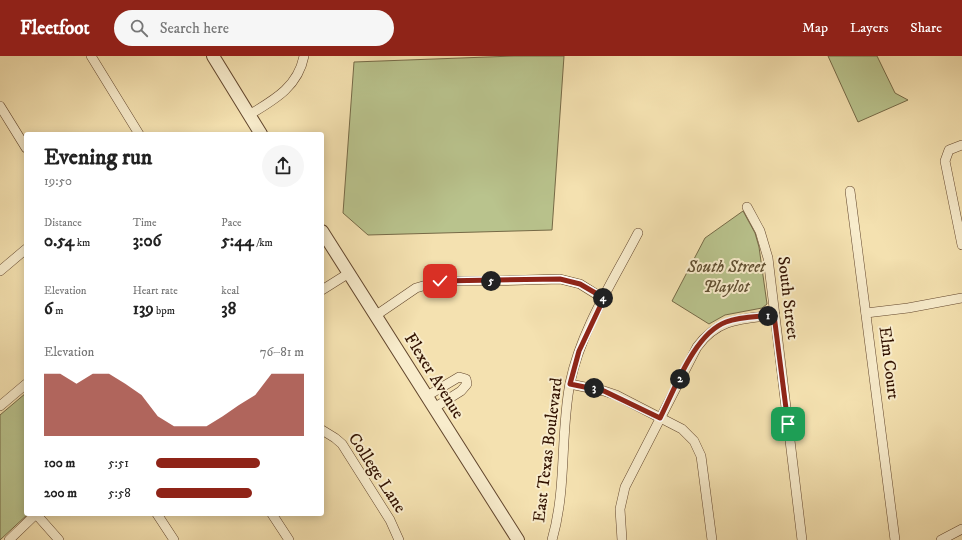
<!DOCTYPE html>
<meta charset="utf-8">
<style>
body{margin:0;font-family:"IM FELL DW Pica",serif;background:#f6f6f6;color:#222;height:100vh;display:flex;flex-direction:column;font-size:15px;white-space:nowrap}
*{box-sizing:border-box;margin:0}
p{font-size:13px;color:#767676}
.icon{flex:none;width:22px;height:22px;fill:none;stroke:currentColor;stroke-width:2;stroke-linecap:round;stroke-linejoin:round}
.map{position:relative;flex:1;overflow:hidden}
.panel{position:absolute;left:24px;top:76px;width:300px;height:384px;display:flex;flex-direction:column;background:#fff;border-radius:4px;box-shadow:0 2px 10px #0003}
.panel>*{flex:none}
.pin{position:absolute;display:grid;place-items:center;width:34px;height:34px;color:#fff;margin:-17px;border-radius:8px;box-shadow:0 2px 6px #0006}
.km{position:absolute;width:20px;height:20px;margin:-10px;border-radius:50%;background:#222;color:#fff;font-size:11px;line-height:20px;text-align:center}
.round{display:grid;place-items:center;flex:none;width:42px;height:42px;border-radius:21px;background:#f6f6f6}
.headline{display:flex;align-items:center;justify-content:space-between;height:68px;padding:0 20px}
h1{font-size:22px;font-weight:700;line-height:30px}
.stats{display:grid;grid-template-columns:repeat(3,1fr);gap:6px;height:68px;padding:4px 20px}
.stats div{display:grid;align-content:center}
.stats b{font-size:17px;font-weight:700}
.stats small{font-size:11px;font-weight:400}
.stats p{font-size:11px}
.chart{height:112px;padding:8px 20px}
.chart p{display:flex;justify-content:space-between}
.chart svg{width:100%;height:72px;margin-top:4px;fill:#8f2418;opacity:.7}
ul{padding:0 20px;list-style:none;font-size:13px}
li{display:grid;grid-template-columns:64px 48px 1fr;align-items:center;height:30px}
li i{height:10px;border-radius:5px;background:#8f2418}
header{display:flex;align-items:center;gap:24px;box-sizing:border-box;height:56px;padding:0 20px;background:#8f2418;color:#fff}
header strong{font-size:19px}
nav{display:flex;gap:22px;margin-inline-start:auto;font-size:14px}
.search{width:280px;height:36px;background:#f6f6f6;display:flex;align-items:center;gap:10px;box-sizing:border-box;padding:0 14px;border-radius:22px;color:#767676;font-size:15px}
.map>svg:first-child{display:block}
.green{fill:#b9c38d;stroke:#766a47}
.lines{fill:none;stroke-linecap:round;stroke-linejoin:round}
.minor-casing{stroke:#62462d;stroke-width:10}
.tertiary-casing{stroke:#62462d;stroke-width:14}
.minor{stroke:#f8eccc;stroke-width:9}
.tertiary{stroke:#f8eccc;stroke-width:12}
.route-casing{stroke:#fff;stroke-width:8}
.route{stroke:#8f2418;stroke-width:5}
.labels{text-anchor:middle;dominant-baseline:central;stroke-width:4;stroke-linejoin:round;paint-order:stroke}
.park-label{font-size:17px;font-style:italic;fill:#615032;stroke:#f8eccc}
.street-label{font-size:17px;fill:#321201;stroke:#f8eccc}
</style>
<header>
<strong>Fleetfoot</strong>
<div class="search"><svg class="icon" aria-label="search" viewBox="0 0 24 24"><circle cx="10" cy="10" r="6"/><path d="M15 15l6 6"/></svg>Search here</div>
<nav><a>Map</a><a>Layers</a><a>Share</a></nav>
</header>
<div class="map">
<svg width="962" height="484" viewBox="0 0 962 484">
<rect width="100%" height="100%" fill="#f4e1b0"/>
<filter id="stains"><feTurbulence type="fractalNoise" baseFrequency=".005" numOctaves="4"/><feColorMatrix values="0 0 0 0 .2 0 0 0 0 .09 0 0 0 0 .02 0 0 0 .5 -.17"/></filter>
<radialGradient id="worn" r=".72"><stop offset=".6" stop-color="#630" stop-opacity="0"/><stop offset="1" stop-color="#630" stop-opacity=".3"/></radialGradient>
<g class="green">
<polygon points="514,0 564,0 552,174 368,179 343,157 354,6"/>
<polygon points="828,0 877,0 895,37 908,44 858,66"/>
<polygon points="743,155 755,177 759,191 767,248 762,252 725,259 709,268 672,245 705,182"/>
<polygon points="26,337 26,458 28,458 0,484 0,359"/>
</g>
<g class="lines">
<g class="minor-casing">
<g id="minor">
<polyline points="91,0 139,78"/>
<polyline points="0,50 26,92"/>
<path d="M249,59C274,44 298,31 304,0"/>
<polyline points="962,89 949,94 945,105 962,189"/>
<polyline points="850,135 895,484"/>
<polyline points="747,151 760,175 768,202 802,484"/>
<polyline points="0,215 26,193"/>
<polyline points="322,234 349,217"/>
<polyline points="866,257 908,252 962,242"/>
<polyline points="375,260 416,232 440,225 495,225 560,223 580,228 604,243"/>
<polyline points="570,328 604,335 616,339 682,373 694,385 701,400 712,484"/>
<polyline points="427,340 459,321 466,323 467,328 461,335 434,352"/>
<polyline points="0,350 26,328"/>
<polyline points="322,374 335,382 342,388 390,464 399,484"/>
<polyline points="36,458 59,484"/>
<polyline points="157,458 174,484"/>
<polyline points="272,458 289,484"/>
<polyline points="9,484 36,458"/>
<path d="M552,484C567,432 560,379 570,327C581,274 613,225 638,177"/>
<path d="M622,484L620,453L625,431L697,291C718,262 742,263 775,259"/>
<polyline points="941,484 962,473"/>
</g>
</g>
<g class="tertiary-casing">
<g id="tertiary">
<polyline points="213,0 261,78"/>
<polyline points="322,175 518,484"/>
</g>
</g>
<use href="#minor" class="minor"/>
<use href="#tertiary" class="tertiary"/>
</g>
<g class="lines">
<g class="route-casing">
<path id="route" d="M440,225L560,223L580,228L604,242L579,295L570,328L604,335L660,362C675,333 694,278 726,266C741,260 759,261 774,259L788,368"/>
</g>
<use href="#route" class="route"/>
</g>
<g class="labels">
<g class="park-label">
<text x="726" y="211">South Street<tspan x="726" dy="20">Playlot</tspan></text>
</g>
<g class="street-label">
<text transform="translate(788 242) rotate(83)">South Street</text>
<text transform="translate(889 307) rotate(83)">Elm Court</text>
<text transform="translate(434 320) rotate(58)">Flexer Avenue</text>
<text transform="translate(548 394) rotate(-83)">East Texas Boulevard</text>
<text transform="translate(377 417) rotate(57)">College Lane</text>
</g>
</g>
<rect width="100%" height="100%" filter="url(#stains)"/>
<rect width="100%" height="100%" fill="url(#worn)"/>
</svg>
<div class="pin" style="left:788px;top:368px;background:#1e9e55"><svg class="icon" aria-label="arrive" viewBox="0 0 24 24"><path d="M6 21V4h12l-3 4 3 4H6"/></svg></div>
<div class="pin" style="left:440px;top:225px;background:#d93025"><svg class="icon" aria-label="check" viewBox="0 0 24 24"><path d="M5 12l5 5 9-10"/></svg></div>
<b class="km" style="left:768px;top:260px">1</b>
<b class="km" style="left:680px;top:323px">2</b>
<b class="km" style="left:594px;top:332px">3</b>
<b class="km" style="left:603px;top:242px">4</b>
<b class="km" style="left:491px;top:225px">5</b>
<section class="panel">
<div class="headline"><div><h1>Evening run</h1><p>19:50</p></div><a class="round"><svg class="icon" aria-label="share" viewBox="0 0 24 24"><path d="M12 15V3M7 8l5-5 5 5M5 13v7h14v-7"/></svg></a></div>
<div class="stats">
<div><p>Distance</p><b>0.54<small> km</small></b></div>
<div><p>Time</p><b>3:06</b></div>
<div><p>Pace</p><b>5:44<small> /km</small></b></div>
</div>
<div class="stats">
<div><p>Elevation</p><b>6<small> m</small></b></div>
<div><p>Heart rate</p><b>139<small> bpm</small></b></div>
<div><p>kcal</p><b>38</b></div>
</div>
<div class="chart"><p><span>Elevation</span>76–81 m</p>
<svg viewBox="0 0 160 44" preserveAspectRatio="none"><path d="M0 44V6L10 6L20 12L30 6L40 6L50 12L60 19L70 32L80 38L90 38L100 38L110 32L120 25L130 19L140 6L150 6L160 6V44z"/></svg>
</div>
<ul>
<li><b>100 m</b>5:51<i style="width:70%"></i></li>
<li><b>200 m</b>5:58<i style="width:65%"></i></li>
</ul>
</section>
</div>
